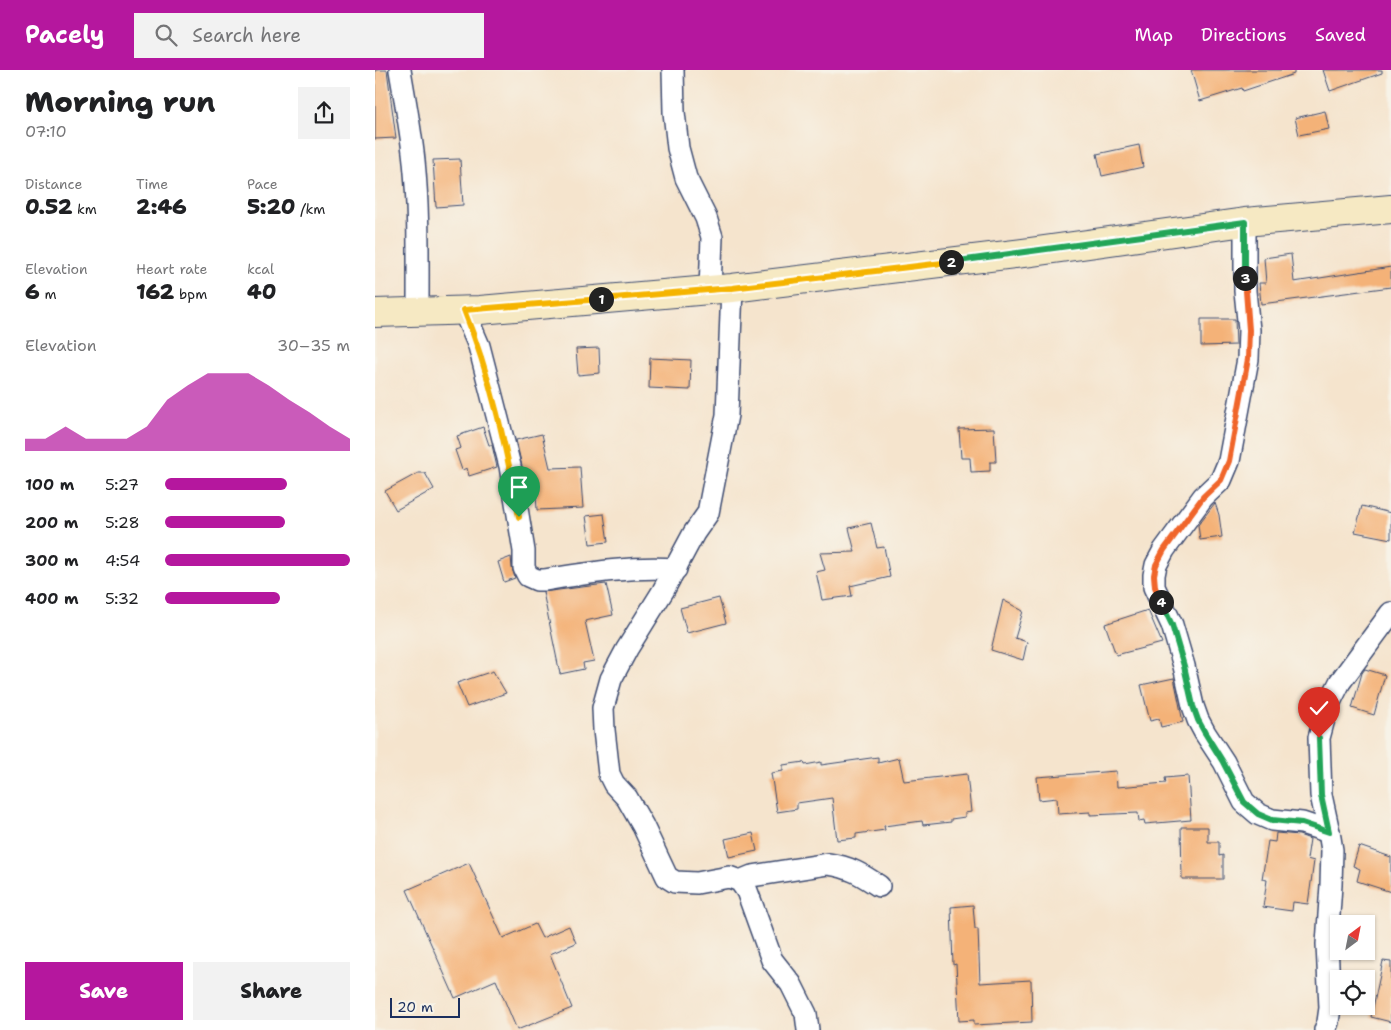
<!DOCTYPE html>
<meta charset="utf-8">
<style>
body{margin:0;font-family:"Shantell Sans",sans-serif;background:#f2f2f2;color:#202124;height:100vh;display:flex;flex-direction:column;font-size:19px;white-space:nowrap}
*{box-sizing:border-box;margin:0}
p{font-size:16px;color:#757577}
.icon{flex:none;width:28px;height:28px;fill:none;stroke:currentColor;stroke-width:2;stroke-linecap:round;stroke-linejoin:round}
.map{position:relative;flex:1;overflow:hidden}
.drawer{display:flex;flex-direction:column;background:#fff;width:375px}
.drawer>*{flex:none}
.needle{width:32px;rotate:32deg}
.controls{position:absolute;left:955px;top:845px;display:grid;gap:10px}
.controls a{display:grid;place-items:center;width:45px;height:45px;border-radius:0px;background:#fff;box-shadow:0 1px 4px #0004;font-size:25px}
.scale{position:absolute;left:15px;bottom:12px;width:70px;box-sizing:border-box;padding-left:5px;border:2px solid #1b2f5e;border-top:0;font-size:14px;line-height:18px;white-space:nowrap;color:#1b2f5e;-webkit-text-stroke:4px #f7f3e8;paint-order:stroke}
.pin{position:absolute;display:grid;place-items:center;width:42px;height:42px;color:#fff;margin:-51px -21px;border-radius:50% 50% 50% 0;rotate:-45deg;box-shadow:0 0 5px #0007}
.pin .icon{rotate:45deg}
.km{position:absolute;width:25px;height:25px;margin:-12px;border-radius:50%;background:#222;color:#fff;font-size:14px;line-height:25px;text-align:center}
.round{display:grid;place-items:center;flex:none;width:52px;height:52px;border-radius:0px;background:#f2f2f2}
.summary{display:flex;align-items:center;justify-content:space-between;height:85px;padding:0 25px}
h1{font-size:28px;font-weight:800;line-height:38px}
.stats{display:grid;grid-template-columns:repeat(3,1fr);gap:8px;height:85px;padding:5px 25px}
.stats div{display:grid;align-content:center}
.stats b{font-size:21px;font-weight:800}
.stats small{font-size:14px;font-weight:400}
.stats p{font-size:14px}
.chart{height:140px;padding:10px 25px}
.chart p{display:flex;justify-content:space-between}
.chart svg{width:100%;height:90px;margin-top:5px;fill:#b5179e;opacity:.7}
.button{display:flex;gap:10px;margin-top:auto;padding:10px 25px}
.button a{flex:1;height:58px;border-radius:0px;background:#b5179e;color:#fff;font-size:20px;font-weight:800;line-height:58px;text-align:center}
.button a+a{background:#f2f2f2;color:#202124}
ul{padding:0 25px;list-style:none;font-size:16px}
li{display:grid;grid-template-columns:80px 60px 1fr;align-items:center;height:38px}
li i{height:12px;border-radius:6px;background:#b5179e}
header{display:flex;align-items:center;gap:30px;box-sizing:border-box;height:70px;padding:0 25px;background:#b5179e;color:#fff}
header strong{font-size:24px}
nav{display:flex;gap:28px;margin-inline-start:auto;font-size:18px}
.search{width:350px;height:45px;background:#f2f2f2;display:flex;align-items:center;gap:12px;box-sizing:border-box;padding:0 18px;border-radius:0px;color:#757577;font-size:19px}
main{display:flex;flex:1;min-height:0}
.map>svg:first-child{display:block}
.building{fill:#f4b278}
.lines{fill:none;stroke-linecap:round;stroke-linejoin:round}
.street-casing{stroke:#3c4a6f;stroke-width:24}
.secondary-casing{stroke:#3c4a6f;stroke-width:30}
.street{stroke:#fff;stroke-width:21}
.secondary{stroke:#f6e9c3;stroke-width:28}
.split-1-casing{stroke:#fff;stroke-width:10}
.split-2-casing{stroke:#fff;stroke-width:10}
.split-3-casing{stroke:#fff;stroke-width:10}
.split-4-casing{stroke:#fff;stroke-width:10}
.split-5-casing{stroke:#fff;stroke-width:10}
.split-1{stroke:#f5b400;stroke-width:6}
.split-2{stroke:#f5b400;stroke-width:6}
.split-3{stroke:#22a559;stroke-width:6}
.split-4{stroke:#f0652b;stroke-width:6}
.split-5{stroke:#22a559;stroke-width:6}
</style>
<header>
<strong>Pacely</strong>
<div class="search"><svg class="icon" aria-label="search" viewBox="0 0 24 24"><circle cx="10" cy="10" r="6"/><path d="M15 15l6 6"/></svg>Search here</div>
<nav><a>Map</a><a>Directions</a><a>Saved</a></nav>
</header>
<main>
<section class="drawer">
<div class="summary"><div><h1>Morning run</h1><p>07:10</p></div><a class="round"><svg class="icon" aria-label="share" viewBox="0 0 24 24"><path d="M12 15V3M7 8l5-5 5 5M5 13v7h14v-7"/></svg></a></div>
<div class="stats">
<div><p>Distance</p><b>0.52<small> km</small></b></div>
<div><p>Time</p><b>2:46</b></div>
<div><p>Pace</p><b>5:20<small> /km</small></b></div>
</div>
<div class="stats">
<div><p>Elevation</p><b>6<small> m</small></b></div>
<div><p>Heart rate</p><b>162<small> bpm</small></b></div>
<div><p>kcal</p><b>40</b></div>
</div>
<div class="chart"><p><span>Elevation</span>30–35 m</p>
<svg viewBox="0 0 160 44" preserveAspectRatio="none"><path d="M0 44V38L10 38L20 32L30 38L40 38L50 38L60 32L70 19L80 12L90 6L100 6L110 6L120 12L130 19L140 25L150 32L160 38V44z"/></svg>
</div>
<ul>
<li><b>100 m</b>5:27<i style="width:66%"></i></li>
<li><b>200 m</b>5:28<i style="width:65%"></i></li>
<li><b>300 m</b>4:54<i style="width:100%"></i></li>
<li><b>400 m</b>5:32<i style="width:62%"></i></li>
</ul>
<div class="button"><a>Save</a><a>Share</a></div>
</section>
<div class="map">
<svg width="1016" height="960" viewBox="0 0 1016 960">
<rect width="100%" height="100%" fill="#f7f3e8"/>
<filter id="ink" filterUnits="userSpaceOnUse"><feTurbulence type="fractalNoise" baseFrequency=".02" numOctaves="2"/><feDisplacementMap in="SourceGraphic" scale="10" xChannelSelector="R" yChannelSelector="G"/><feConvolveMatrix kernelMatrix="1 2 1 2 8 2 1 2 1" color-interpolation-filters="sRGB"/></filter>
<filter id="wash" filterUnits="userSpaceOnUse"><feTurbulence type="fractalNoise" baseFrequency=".0096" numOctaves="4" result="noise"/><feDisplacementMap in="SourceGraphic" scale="20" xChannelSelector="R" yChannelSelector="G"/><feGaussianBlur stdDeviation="1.12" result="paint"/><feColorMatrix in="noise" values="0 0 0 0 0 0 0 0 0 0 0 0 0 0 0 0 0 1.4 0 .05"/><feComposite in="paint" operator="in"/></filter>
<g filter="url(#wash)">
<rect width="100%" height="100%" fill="#f5e4cd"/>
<g id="blocks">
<g class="building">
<polygon points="0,0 12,0 21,68 0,69"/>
<polygon points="816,0 919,0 919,4 868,21 867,18 825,31"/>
<polygon points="948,0 1007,0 1007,3 955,21"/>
<polygon points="950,41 954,59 924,65 920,48"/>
<polygon points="764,75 768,97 727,106 722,84"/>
<polygon points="85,89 88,135 61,137 58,90"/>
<polygon points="916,184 919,212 1016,197 1016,217 886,234 884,213 891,213 889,188"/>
<polygon points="826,249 860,249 861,275 826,276"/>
<polygon points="224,278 225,303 203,305 201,279"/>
<polygon points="275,288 316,290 315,320 274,318"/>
<polygon points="108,357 114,375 117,375 122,397 94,406 92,398 87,400 80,380 86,378 82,366"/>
<polygon points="619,358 621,392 615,392 615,401 596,402 595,388 586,388 584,359"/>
<polygon points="167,364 175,398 205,397 208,438 162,440 160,408 150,410 141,370"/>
<polygon points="43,403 50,403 59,419 21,440 10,421"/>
<polygon points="840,433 844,445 847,467 825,470 823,455"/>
<polygon points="987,436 1016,443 1016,469 980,462"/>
<polygon points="229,444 233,472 215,474 211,446"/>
<polygon points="496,453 502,478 509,477 515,507 475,516 477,526 447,530 441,502 450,500 445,483 480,482 474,458"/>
<polygon points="136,487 137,498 140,508 129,512 123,492"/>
<polygon points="231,514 238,545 210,551 219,591 208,593 209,599 185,604 168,522"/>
<polygon points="344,528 351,553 312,563 305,538"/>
<polygon points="628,530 648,541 640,568 652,572 648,590 616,580"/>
<polygon points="773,540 787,573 741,585 730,554"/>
<polygon points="990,599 1010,605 999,645 977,638 987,603"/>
<polygon points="118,601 131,623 92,637 82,613"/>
<polygon points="799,608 808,652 786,657 784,649 775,651 766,615"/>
<polygon points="503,687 503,693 524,688 529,711 592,704 596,742 590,743 590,747 576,749 576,752 548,755 547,751 509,756 510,760 481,764 481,768 462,770 457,728 422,733 422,739 402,742 396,703 408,701 408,695 429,692 430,695 446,692 446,695"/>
<polygon points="741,701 742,717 791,713 790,708 813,706 816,750 770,754 769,750 764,751 763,743 715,745 715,742 683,744 682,728 664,730 662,707"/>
<polygon points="806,757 833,757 833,772 844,772 844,786 848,785 848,809 807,809"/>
<polygon points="378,763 382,781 354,787 350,769"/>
<polygon points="901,763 924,765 935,769 932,789 939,791 933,834 918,832 917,841 888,837 892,810 887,809 893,771 900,772"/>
<polygon points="984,776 1016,787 1016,822 982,811 985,799 978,796"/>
<polygon points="94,793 128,868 160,854 167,868 194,856 201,873 175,884 197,938 142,960 121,910 80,928 32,820"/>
<polygon points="598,835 600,859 603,859 605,913 656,910 657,952 599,955 599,950 584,951 581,894 578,895 576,837"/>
<polygon points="1008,891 1016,892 1016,952 996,947"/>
</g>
</g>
</g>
<g filter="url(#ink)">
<use href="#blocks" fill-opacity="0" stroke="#3c4a6f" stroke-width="1"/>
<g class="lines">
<g class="street-casing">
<g id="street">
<path d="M25,0C30,30 36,61 39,91C44,141 43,191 43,241"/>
<polyline points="298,0 299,42 303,78 311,108 331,148 337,167 335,220"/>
<polyline points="870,152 870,221 874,260 873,289 854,391 846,410 828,427 789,480 781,495 779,505 779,517 797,555 809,596 818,636 823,650 830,663 849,692 869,732 883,744 897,750 927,753 954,762"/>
<polyline points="357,218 352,345 333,443 319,463 288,521 252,579 236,609 228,638 229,660 234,704 239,714 252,728 268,756 292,807 300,812 322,813 354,807 365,811 372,821 397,890 416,914 431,944 433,960"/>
<path d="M89,241L104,276L135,396L149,481V498L153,506L162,510H169C214,503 255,496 301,499"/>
<path d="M365,811L377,806L453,794C475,797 486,804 504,816"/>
<polyline points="950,960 953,952 955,938 952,874 956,815 957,780 954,762 946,725 944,668 952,638 965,612 1016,543"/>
</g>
</g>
<g class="secondary-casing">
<polyline id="secondary" points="0,243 105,240 357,218 656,182 870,152 1016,139"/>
</g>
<use href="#street" class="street"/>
<use href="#secondary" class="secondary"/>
</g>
</g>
<g class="lines" filter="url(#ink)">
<g class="split-1-casing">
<path id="split-1" d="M144,447C131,377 116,307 89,240L226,229"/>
</g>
<g class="split-2-casing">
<polyline id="split-2" points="226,229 357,218 576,192"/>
</g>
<g class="split-3-casing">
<polyline id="split-3" points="576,192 870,152 870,208"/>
</g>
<g class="split-4-casing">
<polyline id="split-4" points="786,532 780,517 779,505 781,495 789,480 828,427 846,410 854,391 873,289 874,260 870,208"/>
</g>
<g class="split-5-casing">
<polyline id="split-5" points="786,532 797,555 809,596 818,636 823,650 830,663 848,692 869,732 883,744 897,750 927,753 954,762 946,725 944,668"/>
</g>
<use href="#split-1" class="split-1"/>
<use href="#split-2" class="split-2"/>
<use href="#split-3" class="split-3"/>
<use href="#split-4" class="split-4"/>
<use href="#split-5" class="split-5"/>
</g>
</svg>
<div class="controls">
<a><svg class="needle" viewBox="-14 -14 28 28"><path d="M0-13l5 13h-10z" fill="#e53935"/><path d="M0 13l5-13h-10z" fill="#757577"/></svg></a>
<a><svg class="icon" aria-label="locate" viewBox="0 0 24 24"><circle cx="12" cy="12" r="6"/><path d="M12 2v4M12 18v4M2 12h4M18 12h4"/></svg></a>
</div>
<div class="scale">20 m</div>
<div class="pin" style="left:144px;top:447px;background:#1e9e55"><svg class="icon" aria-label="arrive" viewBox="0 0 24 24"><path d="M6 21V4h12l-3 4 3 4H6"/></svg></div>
<div class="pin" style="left:944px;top:668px;background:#d93025"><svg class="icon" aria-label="check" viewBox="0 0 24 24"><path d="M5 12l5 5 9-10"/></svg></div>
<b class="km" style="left:226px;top:229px">1</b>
<b class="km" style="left:576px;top:192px">2</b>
<b class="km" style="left:870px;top:208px">3</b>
<b class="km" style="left:786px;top:532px">4</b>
</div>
</main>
